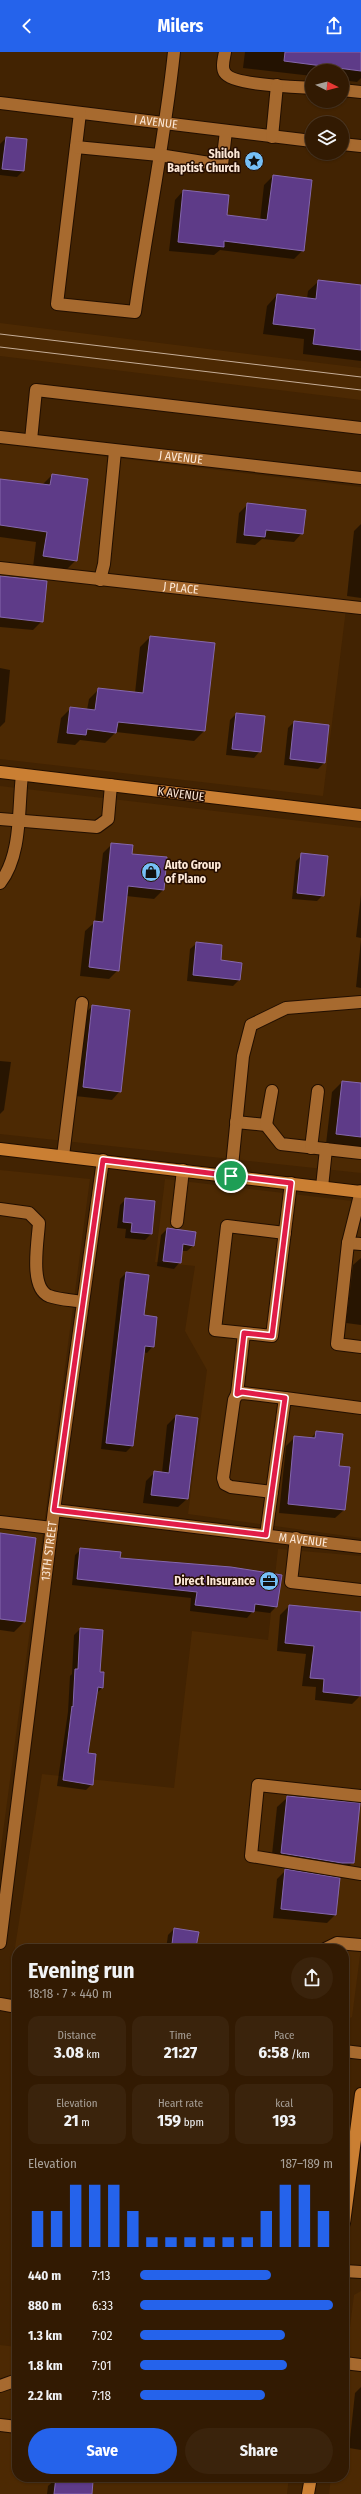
<!DOCTYPE html>
<meta charset="utf-8">
<style>
body{margin:0;font-family:"Fira Sans Condensed",sans-serif;background:#3a230c;color:#f1f3f6;height:100vh;display:flex;flex-direction:column;font-size:15px;white-space:nowrap}
*{box-sizing:border-box;margin:0}
p{font-size:13px;color:#a8a199}
.icon{flex:none;width:22px;height:22px;fill:none;stroke:currentColor;stroke-width:2;stroke-linecap:round;stroke-linejoin:round}
.map{position:relative;flex:1;overflow:hidden}
.panel{position:absolute;left:12px;top:1892px;width:337px;height:538px;display:flex;flex-direction:column;background:#321a02;border-radius:16px;box-shadow:0 1px 3px #0004,0 0 0 1px #4d3824}
.panel>*{flex:none}
.needle{width:26px;rotate:96deg}
.fabs{position:absolute;left:305px;top:12px;display:grid;gap:8px}
.fabs a{display:grid;place-items:center;width:44px;height:44px;border-radius:50%;background:#321a02;box-shadow:0 1px 3px #0004,0 0 0 1px #4d3824;font-size:20px}
.pin{position:absolute;display:grid;place-items:center;width:34px;height:34px;color:#fff;margin:-17px;border:2px solid #fff;border-radius:50%;box-shadow:0 1px 4px #0007}
.round{display:grid;place-items:center;flex:none;width:42px;height:42px;border-radius:21px;background:#3a230c}
.overview{display:flex;align-items:center;justify-content:space-between;height:68px;padding:0 16px}
h1{font-size:22px;font-weight:700;line-height:30px}
.stats{display:grid;grid-template-columns:repeat(3,1fr);gap:6px;height:68px;padding:4px 16px}
.stats div{display:grid;align-content:center;border-radius:10px;background:#3a230c;text-align:center}
.stats b{font-size:17px;font-weight:700}
.stats small{font-size:11px;font-weight:400}
.stats p{font-size:11px}
.chart{height:112px;padding:8px 16px}
.chart p{display:flex;justify-content:space-between}
.chart svg{width:100%;height:72px;margin-top:4px;stroke:#2563eb;stroke-width:6}
.action{display:flex;gap:8px;margin-top:auto;padding:8px 16px}
.action a{flex:1;height:46px;border-radius:24px;background:#2563eb;color:#fff;font-size:16px;font-weight:700;line-height:46px;text-align:center}
.action a+a{background:#3a230c;color:#f1f3f6}
ul{padding:0 16px;list-style:none;font-size:13px}
li{display:grid;grid-template-columns:64px 48px 1fr;align-items:center;height:30px}
li i{height:10px;border-radius:5px;background:#2563eb}
header{display:flex;justify-content:space-between;align-items:center;height:52px;padding:0 16px;background:#2563eb;color:#fff;font-size:18px;font-weight:700}
.map>svg:first-child{display:block}
.built{fill:#4c2903}
.shadow{fill:#0007}
.building{fill:#5e3b88;stroke:#8467ac}
.lines{fill:none;stroke-linecap:round;stroke-linejoin:round}
.minor-casing{stroke:#220f00;stroke-width:14}
.major-casing{stroke:#220f00;stroke-width:14}
.minor{stroke:#a76a2f;stroke-width:12}
.major{stroke:#ca7f33;stroke-width:12}
.tram{stroke:#c6ae98;stroke-width:1}
.route-casing{stroke:#fff;stroke-width:8}
.route{stroke:#e11d48;stroke-width:5}
.labels{text-anchor:middle;dominant-baseline:central;stroke-width:3;stroke-linejoin:round;paint-order:stroke}
.street-label{font-size:12px;fill:#fde8d7;stroke:#250d00}
.poi-label{font-size:12px;font-weight:bold;fill:#fde8d7;stroke:#250d00;text-anchor:end}
</style>
<header><svg class="icon" aria-label="back" viewBox="0 0 24 24"><path d="M15 5l-7 7 7 7"/></svg>Milers<svg class="icon" aria-label="share" viewBox="0 0 24 24"><path d="M12 15V3M7 8l5-5 5 5M5 13v7h14v-7"/></svg></header>
<div class="map">
<svg width="361" height="2442" viewBox="0 0 361 2442">
<rect width="100%" height="100%" fill="#422302"/>
<g class="built">
<polygon points="0,271 361,316 361,348 0,304"/>
<polygon points="0,392 361,435 361,558 346,557 323,744 0,707"/>
<polygon points="0,734 361,776 361,1121 0,1082"/>
<polygon points="0,1118 90,1127 0,1803"/>
<polygon points="165,1127 361,1150 361,1486 188,1462 207,1318 185,1279 195,1214 155,1210"/>
<polygon points="278,1497 361,1504 361,1896 352,1965 344,1969 344,1897 17,1897 17,1938 11,1921 42,1722 174,1736 192,1579 268,1588"/>
<polygon points="361,2239 361,2442 329,2442 331,2425 344,2425 344,2322 354,2243"/>
<polygon points="0,2293 17,2295 17,2425 289,2425 287,2442 0,2442"/>
</g>
<g class="shadow">
<polygon points="245,0 361,0 361,26 357,30 342,28 342,19 312,19 312,24 243,16"/>
<polygon points="6,86 26,88 23,119 17,125 0,123 0,92"/>
<polygon points="273,124 303,198 294,207 220,198 214,203 169,199 175,148 183,139 226,164 260,169 264,133"/>
<polygon points="319,229 361,234 361,309 303,302 304,287 263,282 267,254 277,243 307,247 308,239"/>
<polygon points="52,423 76,508 65,519 33,515 36,490 0,485 0,428 42,433"/>
<polygon points="248,452 302,481 294,490 262,487 255,493 236,491 239,461"/>
<polygon points="361,472 361,546 347,544 354,479"/>
<polygon points="0,525 42,569 33,578 0,575"/>
<polygon points="150,585 214,592 204,679 194,689 116,680 105,691 80,688 75,693 57,691 61,666 71,656 87,658 89,647 99,637 135,641 140,595"/>
<polygon points="0,616 10,618 5,670 0,675"/>
<polygon points="236,662 260,699 254,706 226,703 230,668"/>
<polygon points="294,670 324,711 318,717 284,713 288,676"/>
<polygon points="112,792 131,802 163,838 154,847 126,844 118,918 109,927 80,924 85,879 95,870 103,801"/>
<polygon points="302,803 323,843 317,849 292,847 296,809"/>
<polygon points="361,843 361,886 356,885"/>
<polygon points="361,888 361,936 356,935"/>
<polygon points="197,891 239,928 233,934 187,929 190,897"/>
<polygon points="92,954 120,1039 112,1048 75,1044 84,963"/>
<polygon points="0,1009 11,1010 4,1058 0,1062"/>
<polygon points="342,1030 361,1032 361,1096 326,1092 332,1040"/>
<polygon points="126,1147 154,1150 151,1182 145,1188 125,1186 126,1177 117,1176 120,1153"/>
<polygon points="167,1177 194,1193 187,1199 181,1199 180,1210 174,1217 157,1214 161,1183"/>
<polygon points="361,1206 361,1273 346,1271 353,1213"/>
<polygon points="126,1221 153,1294 147,1301 143,1300 132,1394 126,1400 101,1397 120,1227"/>
<polygon points="176,1364 187,1447 178,1455 143,1451 146,1429 154,1421 162,1421 167,1373"/>
<polygon points="316,1381 338,1415 344,1458 335,1466 279,1461 286,1394 295,1385 310,1387"/>
<polygon points="0,1482 24,1570 14,1580 0,1578"/>
<polygon points="81,1497 119,1507 281,1524 276,1555 270,1561 253,1559 247,1566 190,1559 191,1546 72,1533 75,1503"/>
<polygon points="289,1554 361,1561 361,1643 352,1652 315,1648 316,1635 302,1634 306,1602 277,1599 280,1563"/>
<polygon points="80,1577 99,1620 102,1636 96,1642 86,1702 92,1732 86,1738 57,1734 68,1660 70,1624 72,1622 74,1583"/>
<polygon points="288,1745 353,1810 342,1821 271,1812 277,1755"/>
<polygon points="286,1818 335,1863 327,1871 273,1866 277,1827"/>
<polygon points="174,1877 198,1881 195,1897 166,1897 168,1883"/>
<polygon points="361,2335 361,2398 349,2396 355,2341"/>
<polygon points="57,2426 91,2442 47,2442 48,2434"/>
</g>
<g class="building">
<polygon points="285,0 361,0 361,19 284,9"/>
<polygon points="6,85 27,87 24,119 2,117"/>
<polygon points="273,123 312,128 304,199 224,189 224,195 178,190 183,138 229,143 227,163 267,168"/>
<polygon points="318,228 361,233 361,298 313,292 315,277 273,272 277,242 316,247"/>
<polygon points="52,422 88,427 77,509 43,504 47,480 0,473 0,427 50,433"/>
<polygon points="247,451 306,458 303,482 266,478 265,485 244,483"/>
<polygon points="0,524 47,529 43,570 0,565"/>
<polygon points="150,584 215,591 205,679 118,670 116,681 87,677 86,683 67,681 70,655 95,658 98,636 143,641"/>
<polygon points="236,661 265,664 261,700 232,697"/>
<polygon points="294,669 329,673 325,711 290,707"/>
<polygon points="111,791 133,793 132,802 167,805 164,838 128,834 119,919 89,915 94,869 103,870"/>
<polygon points="301,801 328,804 324,844 297,841"/>
<polygon points="196,890 222,893 221,908 242,911 240,928 193,923"/>
<polygon points="92,953 130,958 121,1040 83,1035"/>
<polygon points="342,1029 361,1031 361,1085 336,1082"/>
<polygon points="125,1146 155,1149 152,1182 131,1180 132,1171 123,1170"/>
<polygon points="167,1176 196,1180 194,1194 183,1192 181,1211 163,1209"/>
<polygon points="126,1220 149,1223 144,1263 157,1265 154,1295 145,1294 133,1394 106,1391"/>
<polygon points="176,1363 198,1366 188,1447 151,1443 154,1419 169,1421"/>
<polygon points="316,1379 343,1382 339,1414 350,1415 345,1458 288,1452 294,1384 315,1386"/>
<polygon points="0,1481 36,1486 25,1570 0,1567"/>
<polygon points="80,1496 121,1500 120,1506 231,1515 282,1523 277,1555 255,1552 254,1560 195,1553 197,1540 77,1527"/>
<polygon points="289,1553 361,1560 361,1644 323,1640 324,1627 310,1626 314,1594 285,1591"/>
<polygon points="80,1576 103,1578 100,1620 104,1620 103,1636 98,1635 88,1701 96,1702 93,1733 63,1728 72,1654 73,1655 75,1617 78,1617"/>
<polygon points="287,1744 360,1751 354,1811 342,1811 281,1801"/>
<polygon points="285,1817 340,1826 336,1863 281,1857"/>
<polygon points="174,1876 199,1880 196,1895 172,1892"/>
<polygon points="56,2425 93,2429 92,2442 54,2442"/>
</g>
<g class="lines">
<g class="minor-casing">
<g id="minor">
<path d="M225,0C224,6 221,16 225,21C232,33 297,35 312,36"/>
<polyline points="342,38 361,40"/>
<path id="s1" d="M0,51L312,89"/>
<path d="M80,61L57,252L135,260C147,173 165,87 174,0"/>
<polyline points="272,85 277,33"/>
<polyline points="342,92 361,94"/>
<polyline points="76,95 159,103 222,113 226,79"/>
<path id="s2" d="M0,385L361,426"/>
<polyline points="31,388 36,338 361,376"/>
<path id="s3" d="M0,516L361,556"/>
<polyline points="100,528 104,512 115,399"/>
<polyline points="0,767 97,775 108,767 111,733"/>
<path d="M0,831C22,803 18,757 22,723"/>
<polyline points="236,1070 266,1073 281,1092 361,1101"/>
<polyline points="266,1073 272,1039"/>
<polyline points="311,1096 318,1039"/>
<polyline points="63,1104 82,951"/>
<polyline points="231,1124 243,1004 251,973 286,956 361,950"/>
<polyline points="322,1135 326,1097"/>
<polyline points="361,1139 348,1191 361,1192"/>
<path d="M0,1157L29,1161L39,1171C38,1189 29,1236 49,1244C60,1248 73,1248 83,1250"/>
<polyline points="177,1170 183,1118"/>
<polyline points="348,1191 337,1292 361,1295"/>
<polyline points="244,1281 215,1278 227,1174 285,1181"/>
<polyline points="237,1342 244,1281 272,1284 291,1131"/>
<polyline points="272,1440 231,1435 225,1432 223,1426 234,1348 237,1342 243,1341 285,1346"/>
<path id="s4" d="M54,1458L361,1495"/>
<polyline points="0,1470 52,1476"/>
<polyline points="266,1483 285,1346 361,1356"/>
<polyline points="296,1486 291,1530 361,1538"/>
<polyline points="361,1744 258,1733 251,1804 361,1822"/>
<path id="s5" d="M0,1891L54,1458L103,1108"/>
<polyline points="325,1897 337,1891 361,1893"/>
<polyline points="0,1952 17,1955"/>
<polyline points="344,1999 361,2001"/>
<polyline points="344,2219 361,2220"/>
<polyline points="344,2311 361,2313"/>
<polyline points="0,2334 17,2328"/>
<polyline points="0,2373 17,2375"/>
</g>
</g>
<g class="major-casing">
<g id="major">
<polyline points="0,720 361,763"/>
<polyline points="0,1097 361,1140"/>
<polyline points="344,2171 361,2042"/>
<polyline points="308,2442 311,2425"/>
</g>
</g>
<use href="#minor" class="minor"/>
<use href="#major" class="major"/>
<g class="tram">
<polyline points="0,282 361,325"/>
<polyline points="0,295 361,338"/>
</g>
</g>
<g class="lines">
<g class="route-casing">
<polygon id="route" points="103,1108 291,1131 272,1284 244,1281 237,1342 242,1340 285,1346 266,1483 54,1458"/>
</g>
<use href="#route" class="route"/>
</g>
<defs>
<g id="sight-disc" transform="scale(1)"><circle r="9.5" fill="#76c0f7" stroke="#250d00"/><path d="M0-6L1.8-2.2L6-1.7L2.9 1.2L3.7 5.4L0 3.3L-3.7 5.4L-2.9 1.2L-6-1.7L-1.8-2.2Z" fill="#111"/></g>
<g id="shop-disc" transform="scale(1)"><circle r="9.5" fill="#76c0f7" stroke="#250d00"/><path d="M-5-2.5h2.3a2.7 3.5 0 0 1 5.4 0H5L5.5 6h-11ZM-1.5-2.5h3a1.5 2.3 0 0 0-3 0Z" fill="#111"/></g>
<g id="office-disc" transform="scale(1)"><circle r="9.5" fill="#76c0f7" stroke="#250d00"/><path d="M-6-3h4V-5.5h4V-3h4V5H-6ZM-1-4.5V-3h2v-1.5ZM-6 0V1H6V0Z" fill="#111"/></g>
</defs>
<g fill-rule="evenodd">
<use href="#sight-disc" x="254" y="109"/>
<use href="#shop-disc" x="151" y="820"/>
<use href="#office-disc" x="269" y="1529"/>
</g>
<g class="labels">
<g class="street-label">
<text stroke="none"><textPath href="#s1" startOffset="157">I AVENUE</textPath></text>
<text stroke="none"><textPath href="#s2" startOffset="182">J AVENUE</textPath></text>
<text stroke="none"><textPath href="#s3" startOffset="182">J PLACE</textPath></text>
<text transform="translate(181 742) rotate(7)">K AVENUE</text>
<text stroke="none"><textPath href="#s4" startOffset="251">M AVENUE</textPath></text>
<text stroke="none"><textPath href="#s5" startOffset="395">13TH STREET</textPath></text>
</g>
<g class="poi-label">
<text x="240" y="102">Shiloh<tspan x="240" dy="14">Baptist Church</tspan></text>
<text x="165" y="813" text-anchor="start">Auto Group<tspan x="165" dy="14">of Plano</tspan></text>
<text x="255" y="1529">Direct Insurance</text>
</g>
</g>
</svg>
<div class="fabs">
<a><svg class="needle" viewBox="-14 -14 28 28"><path d="M0-13l5 13h-10z" fill="#e53935"/><path d="M0 13l5-13h-10z" fill="#a8a199"/></svg></a>
<a><svg class="icon" aria-label="layers" viewBox="0 0 24 24"><path d="M12 4l9 5-9 5-9-5zM3 14l9 5 9-5"/></svg></a>
</div>
<div class="pin" style="left:231px;top:1124px;background:#1e9e55"><svg class="icon" aria-label="arrive" viewBox="0 0 24 24"><path d="M6 21V4h12l-3 4 3 4H6"/></svg></div>
<section class="panel">
<div class="overview"><div><h1>Evening run</h1><p>18:18 · 7 × 440 m</p></div><a class="round"><svg class="icon" aria-label="share" viewBox="0 0 24 24"><path d="M12 15V3M7 8l5-5 5 5M5 13v7h14v-7"/></svg></a></div>
<div class="stats">
<div><p>Distance</p><b>3.08<small> km</small></b></div>
<div><p>Time</p><b>21:27</b></div>
<div><p>Pace</p><b>6:58<small> /km</small></b></div>
</div>
<div class="stats">
<div><p>Elevation</p><b>21<small> m</small></b></div>
<div><p>Heart rate</p><b>159<small> bpm</small></b></div>
<div><p>kcal</p><b>193</b></div>
</div>
<div class="chart"><p><span>Elevation</span>187–189 m</p>
<svg viewBox="0 0 160 44" preserveAspectRatio="none"><path d="M5 44V22M15 44V22M25 44V6M35 44V6M45 44V6M55 44V22M65 44V38M75 44V38M85 44V38M95 44V38M105 44V38M115 44V38M125 44V22M135 44V6M145 44V6M155 44V22"/></svg>
</div>
<ul>
<li><b>440 m</b>7:13<i style="width:68%"></i></li>
<li><b>880 m</b>6:33<i style="width:100%"></i></li>
<li><b>1.3 km</b>7:02<i style="width:75%"></i></li>
<li><b>1.8 km</b>7:01<i style="width:76%"></i></li>
<li><b>2.2 km</b>7:18<i style="width:65%"></i></li>
</ul>
<div class="action"><a>Save</a><a>Share</a></div>
</section>
</div>
